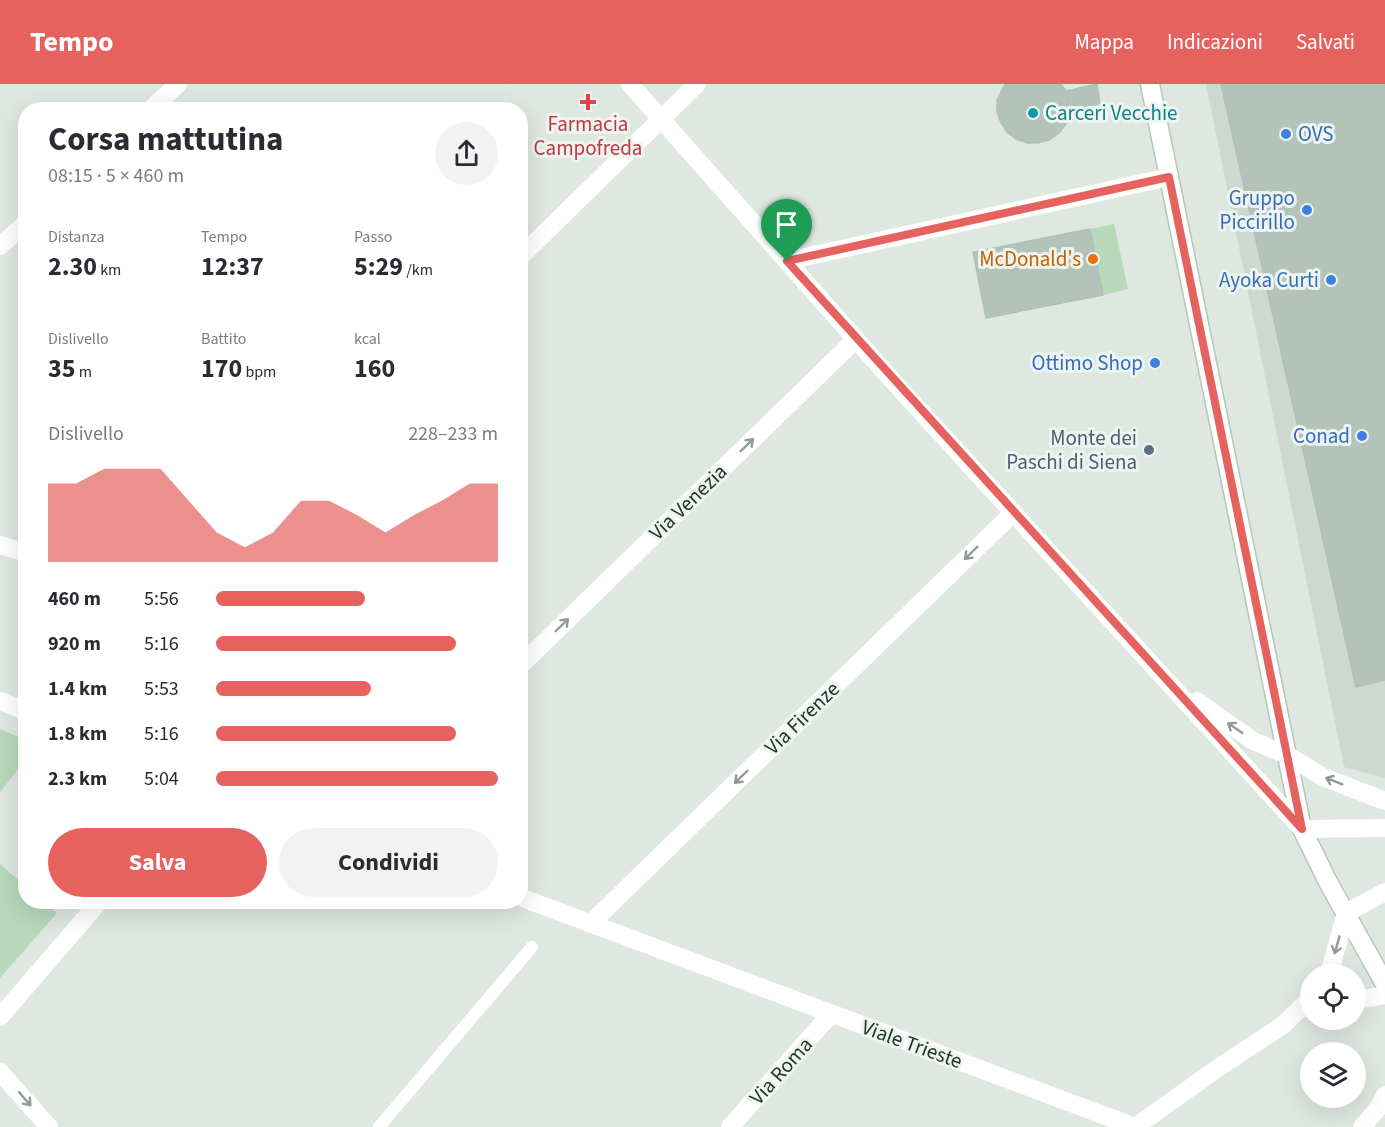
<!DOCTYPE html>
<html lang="it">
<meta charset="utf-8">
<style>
body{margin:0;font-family:"Source Sans 3",sans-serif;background:#f2f2f3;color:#2b2b33;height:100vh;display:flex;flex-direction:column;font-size:22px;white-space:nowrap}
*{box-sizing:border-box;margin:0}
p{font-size:20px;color:#7c7c81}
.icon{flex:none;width:33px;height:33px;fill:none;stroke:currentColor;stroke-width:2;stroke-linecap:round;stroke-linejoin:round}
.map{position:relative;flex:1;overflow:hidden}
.panel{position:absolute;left:18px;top:18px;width:510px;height:807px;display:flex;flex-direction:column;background:#fff;border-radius:24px;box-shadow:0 6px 24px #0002}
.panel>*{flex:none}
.buttons{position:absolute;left:1300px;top:880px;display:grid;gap:12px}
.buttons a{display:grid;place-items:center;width:66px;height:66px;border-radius:50%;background:#fff;box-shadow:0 6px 24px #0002;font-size:30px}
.pin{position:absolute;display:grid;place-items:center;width:51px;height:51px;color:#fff;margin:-62px -26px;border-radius:50% 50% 50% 0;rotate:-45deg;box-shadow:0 0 6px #0007}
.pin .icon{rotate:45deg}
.round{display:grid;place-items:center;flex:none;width:63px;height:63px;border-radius:32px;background:#f2f2f3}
.overview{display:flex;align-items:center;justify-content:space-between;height:102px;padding:0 30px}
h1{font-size:33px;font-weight:700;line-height:45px}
.figures{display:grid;grid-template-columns:repeat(3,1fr);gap:9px;height:102px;padding:6px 30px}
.figures div{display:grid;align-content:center}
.figures b{font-size:26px;font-weight:700}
.figures small{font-size:16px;font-weight:400}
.figures p{font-size:16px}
.chart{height:168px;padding:12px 30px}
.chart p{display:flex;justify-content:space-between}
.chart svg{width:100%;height:108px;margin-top:6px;fill:#e5625f;opacity:.7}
.button{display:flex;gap:12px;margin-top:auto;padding:12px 30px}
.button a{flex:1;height:69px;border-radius:36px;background:#e5625f;color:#fff;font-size:24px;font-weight:700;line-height:69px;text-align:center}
.button a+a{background:#f2f2f3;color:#2b2b33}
ul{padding:0 30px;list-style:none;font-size:20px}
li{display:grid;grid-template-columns:96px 72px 1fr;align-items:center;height:45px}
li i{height:15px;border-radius:8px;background:#e5625f}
header{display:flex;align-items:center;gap:36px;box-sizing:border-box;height:84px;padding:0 30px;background:#e5625f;color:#fff}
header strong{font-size:28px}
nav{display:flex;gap:33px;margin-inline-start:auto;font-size:21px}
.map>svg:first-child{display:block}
.built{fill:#cdd8d0}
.green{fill:#b8d8ba}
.building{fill:#b4c3ba;stroke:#b1c1b7;stroke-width:1.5}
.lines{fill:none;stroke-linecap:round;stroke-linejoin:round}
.secondary-casing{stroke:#b2c7bb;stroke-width:21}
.service{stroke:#fff;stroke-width:12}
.minor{stroke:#fff;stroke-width:18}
.tertiary{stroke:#fff;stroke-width:18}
.secondary{stroke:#fff;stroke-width:18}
.oneway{stroke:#909a96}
.route-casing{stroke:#fff;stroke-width:12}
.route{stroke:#e5625f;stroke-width:8}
.health-dot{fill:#e0444e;stroke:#eef5f0;stroke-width:2}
.culture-dot{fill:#0f9aa8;stroke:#eef5f0;stroke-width:2}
.shop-dot{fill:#3f7fe0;stroke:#eef5f0;stroke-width:2}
.food-dot{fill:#e8710a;stroke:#eef5f0;stroke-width:2}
.service-dot{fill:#5c6f8a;stroke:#eef5f0;stroke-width:2}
.labels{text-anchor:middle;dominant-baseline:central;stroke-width:6;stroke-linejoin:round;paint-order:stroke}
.culture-label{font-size:21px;fill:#0d838f;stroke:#eef5f0;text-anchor:start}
.health-label{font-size:21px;fill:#be3a42;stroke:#eef5f0}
.shop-label{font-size:21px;fill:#366cbe;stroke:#eef5f0;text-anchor:end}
.food-label{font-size:21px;fill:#c56008;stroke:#eef5f0;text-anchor:end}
.service-label{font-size:21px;fill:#4e5e75;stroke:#eef5f0;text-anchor:end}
.street-label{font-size:21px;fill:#21362c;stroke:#eef5f0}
</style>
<header>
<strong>Tempo</strong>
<nav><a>Mappa</a><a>Indicazioni</a><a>Salvati</a></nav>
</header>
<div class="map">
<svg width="1385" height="1043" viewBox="0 0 1385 1043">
<rect width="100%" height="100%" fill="#dee8e1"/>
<polygon class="built" points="1206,0 1385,0 1385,694 1344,683"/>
<g class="green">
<polygon points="1114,140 1128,205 1103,211 1090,145"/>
<polygon points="0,645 25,656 25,677 0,708"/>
<polygon points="0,780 25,802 26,818 43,818 57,829 0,894"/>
</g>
<g class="building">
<polygon points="1005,0 1061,0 1066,7 1069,29 1066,40 1059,49 1049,56 1038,59 1027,59 1016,55 1007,48 1001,39 997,28 997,16"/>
<polygon points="1097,0 1100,20 1069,25 1066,7"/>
<polygon points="1221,0 1385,0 1385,596 1356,603"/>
<polygon points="1090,145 1103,211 986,234 973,168"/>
</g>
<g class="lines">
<g class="secondary-casing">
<polyline id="secondary" points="1150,0 1302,745 1328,798 1385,900"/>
</g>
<polyline class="service" points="379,1043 532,863"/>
<g class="minor">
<polyline points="630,0 892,296 1302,745 1385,744"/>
<polyline points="150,26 178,0"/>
<polyline points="0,162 26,139"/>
<polyline points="520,173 697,0"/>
<polyline points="787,177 1169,93"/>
<polyline points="0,461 23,468 26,466"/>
<polyline points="520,582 856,255"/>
<polyline points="0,617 26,627"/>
<polyline points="1197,617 1253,657 1287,671 1323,693 1385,717"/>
<polyline points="520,813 1135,1043"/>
<polyline points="1346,829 1385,808"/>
<polyline points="590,840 1013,429"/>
<polyline points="0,933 99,818"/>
<polyline points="0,988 49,1043"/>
<polyline points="730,1043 831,930"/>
</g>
<g class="tertiary">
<polyline points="1326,891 1331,883 1346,829"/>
<polyline points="1356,916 1385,911"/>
<polyline points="1135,1043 1218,984 1283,941 1311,914"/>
<polyline points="1362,1043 1379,1023 1385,1011"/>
</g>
<use href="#secondary" class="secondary"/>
</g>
<defs><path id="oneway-shaft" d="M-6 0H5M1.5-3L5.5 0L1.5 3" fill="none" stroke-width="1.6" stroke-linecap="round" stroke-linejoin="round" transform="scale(1.5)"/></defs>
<g class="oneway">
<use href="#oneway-shaft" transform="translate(747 361) rotate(-44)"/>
<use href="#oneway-shaft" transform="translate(971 469) rotate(136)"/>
<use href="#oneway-shaft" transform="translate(562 541) rotate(-44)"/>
<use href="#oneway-shaft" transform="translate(1235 644) rotate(-146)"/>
<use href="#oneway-shaft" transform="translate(741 693) rotate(136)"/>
<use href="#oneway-shaft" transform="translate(1334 697) rotate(-158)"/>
<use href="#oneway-shaft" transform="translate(1337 861) rotate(106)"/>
<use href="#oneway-shaft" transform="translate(25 1015) rotate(49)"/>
</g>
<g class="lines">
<g class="route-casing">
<polygon id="route" points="1169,93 1287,671 1302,745 787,177"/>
</g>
<use href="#route" class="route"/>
</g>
<path class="health-dot" d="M585 9h6v6h6v6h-6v6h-6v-6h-6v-6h6z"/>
<circle class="culture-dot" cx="1033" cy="29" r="6"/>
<g class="shop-dot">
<circle cx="1286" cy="50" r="6"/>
<circle cx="1307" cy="126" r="6"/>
<circle cx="1331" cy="196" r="6"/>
<circle cx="1155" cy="279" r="6"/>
<circle cx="1362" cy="352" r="6"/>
</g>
<circle class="food-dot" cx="1093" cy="175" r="6"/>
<circle class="service-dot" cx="1149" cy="366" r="6"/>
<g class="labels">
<g class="culture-label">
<text x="1045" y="29">Carceri Vecchie</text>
</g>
<g class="health-label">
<text x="588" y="40">Farmacia<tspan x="588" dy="24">Campofreda</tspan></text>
</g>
<g class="shop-label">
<text x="1298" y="50" text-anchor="start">OVS</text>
<text x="1295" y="114">Gruppo<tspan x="1295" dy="24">Piccirillo</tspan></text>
<text x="1319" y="196">Ayoka Curti</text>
<text x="1143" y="279">Ottimo Shop</text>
<text x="1350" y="352">Conad</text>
</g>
<g class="food-label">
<text x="1081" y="175">McDonald's</text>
</g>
<g class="service-label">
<text x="1137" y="354">Monte dei<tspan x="1137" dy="24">Paschi di Siena</tspan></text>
</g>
<g class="street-label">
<text transform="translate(688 418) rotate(-44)">Via Venezia</text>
<text transform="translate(802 634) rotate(-44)">Via Firenze</text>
<text transform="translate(912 960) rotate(20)">Viale Trieste</text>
<text transform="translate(781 987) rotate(-48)">Via Roma</text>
</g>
</g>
</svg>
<div class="buttons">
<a><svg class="icon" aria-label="locate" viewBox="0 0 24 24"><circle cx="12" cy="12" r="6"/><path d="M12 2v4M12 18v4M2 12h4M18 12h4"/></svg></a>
<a><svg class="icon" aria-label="layers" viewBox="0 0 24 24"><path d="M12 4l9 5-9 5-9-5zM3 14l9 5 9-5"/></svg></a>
</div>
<div class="pin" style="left:787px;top:177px;background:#1e9e55"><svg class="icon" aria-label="arrive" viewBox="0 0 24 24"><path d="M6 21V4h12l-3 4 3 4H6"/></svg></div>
<section class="panel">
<div class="overview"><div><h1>Corsa mattutina</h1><p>08:15 · 5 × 460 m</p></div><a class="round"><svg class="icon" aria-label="share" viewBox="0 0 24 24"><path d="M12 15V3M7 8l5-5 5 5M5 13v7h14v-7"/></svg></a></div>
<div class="figures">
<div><p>Distanza</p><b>2.30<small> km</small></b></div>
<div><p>Tempo</p><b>12:37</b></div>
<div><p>Passo</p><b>5:29<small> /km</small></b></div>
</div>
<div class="figures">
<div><p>Dislivello</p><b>35<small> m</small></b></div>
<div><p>Battito</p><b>170<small> bpm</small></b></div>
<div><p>kcal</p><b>160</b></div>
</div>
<div class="chart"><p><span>Dislivello</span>228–233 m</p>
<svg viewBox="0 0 160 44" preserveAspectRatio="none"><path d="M0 44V12L10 12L20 6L30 6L40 6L50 19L60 32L70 38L80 32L90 19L100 19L110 25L120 32L130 25L140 19L150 12L160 12V44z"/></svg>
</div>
<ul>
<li><b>460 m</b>5:56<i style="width:53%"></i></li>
<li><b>920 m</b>5:16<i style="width:85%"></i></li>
<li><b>1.4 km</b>5:53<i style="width:55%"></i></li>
<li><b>1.8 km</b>5:16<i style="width:85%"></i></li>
<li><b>2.3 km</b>5:04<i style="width:100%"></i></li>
</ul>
<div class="button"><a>Salva</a><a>Condividi</a></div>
</section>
</div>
